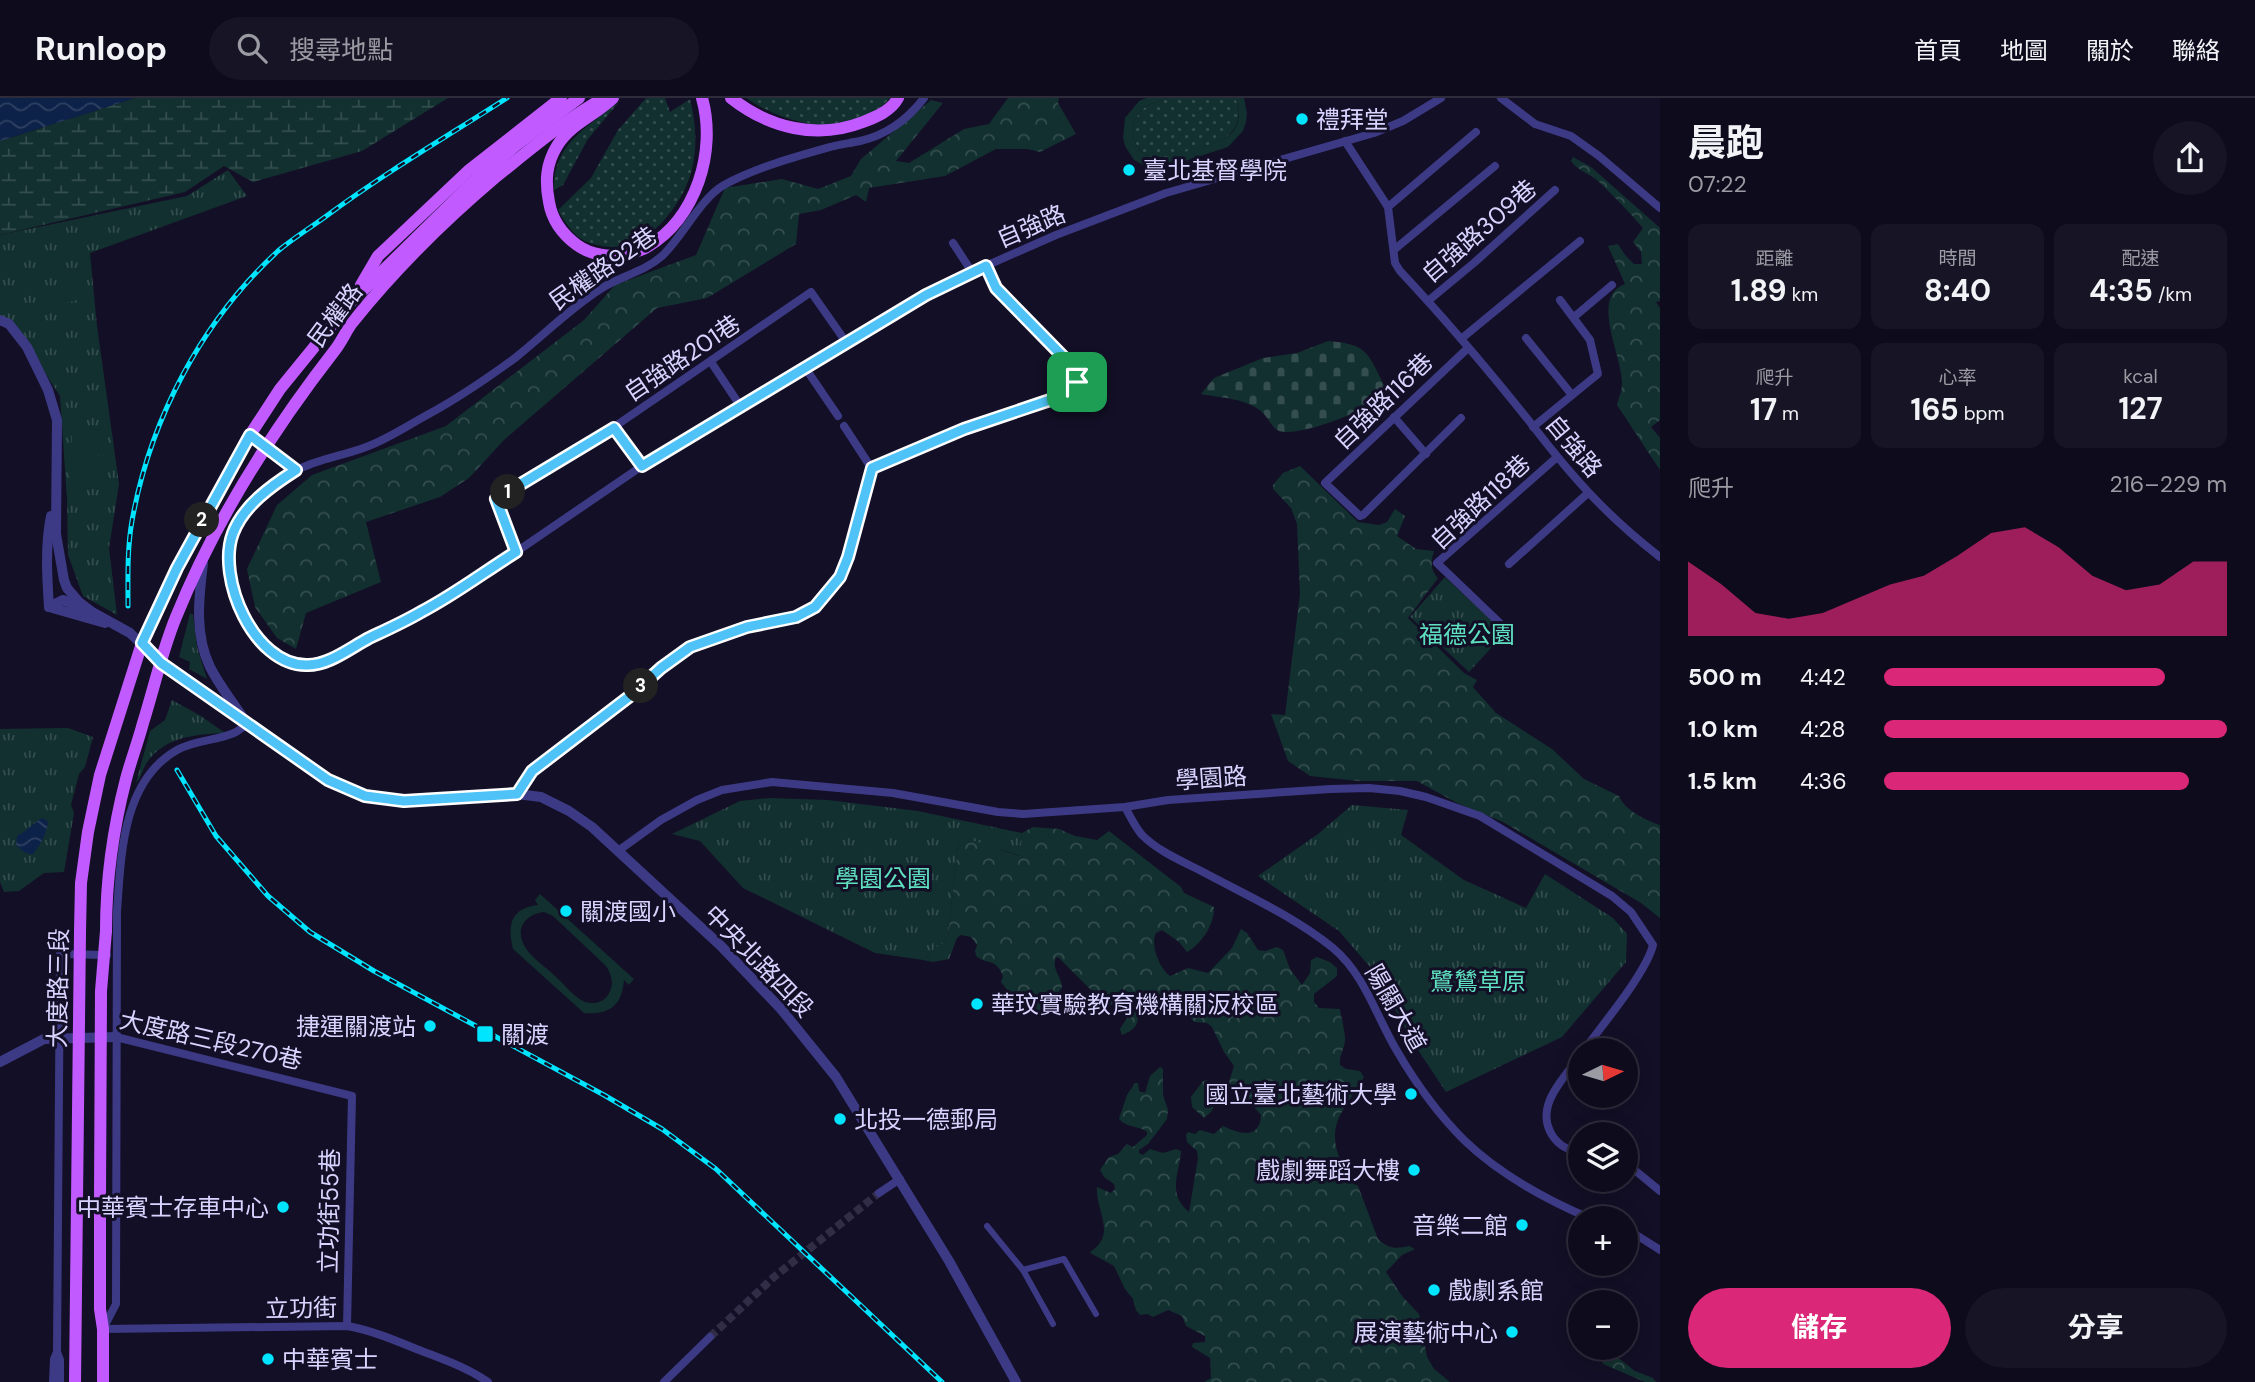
<!DOCTYPE html>
<html lang="zh-TW">
<meta charset="utf-8">
<style>
body{margin:0;font-family:"DM Sans","Noto Sans TC",sans-serif;background:#171425;color:#f1f3f6;height:100vh;display:flex;flex-direction:column;font-size:26px;white-space:nowrap}
*{box-sizing:border-box;margin:0}
p{font-size:23px;color:#9b9ba3}
.icon{flex:none;width:38px;height:38px;fill:none;stroke:currentColor;stroke-width:2;stroke-linecap:round;stroke-linejoin:round}
.map{position:relative;flex:1;overflow:hidden}
.drawer{display:flex;flex-direction:column;background:#0e0b1c;width:595px}
.drawer>*{flex:none}
.needle{width:46px;rotate:85deg}
.tools{position:absolute;left:1568px;top:940px;display:grid;gap:14px}
.tools a{display:grid;place-items:center;width:70px;height:70px;border-radius:50%;background:#0e0b1c;box-shadow:0 4px 18px #0003,0 0 0 2px #2e2b3b;font-size:35px}
.pin{position:absolute;display:grid;place-items:center;width:60px;height:60px;color:#fff;margin:-30px;border-radius:14px;box-shadow:0 4px 10px #0006}
.km{position:absolute;width:35px;height:35px;margin:-18px;border-radius:50%;background:#222;color:#fff;font-size:19px;line-height:35px;text-align:center}
.round{display:grid;place-items:center;flex:none;width:74px;height:74px;border-radius:37px;background:#171425}
.summary{display:flex;align-items:center;justify-content:space-between;height:119px;padding:0 28px}
h1{font-size:38px;font-weight:700;line-height:52px}
.metrics{display:grid;grid-template-columns:repeat(3,1fr);gap:10px;height:119px;padding:7px 28px}
.metrics div{display:grid;align-content:center;border-radius:14px;background:#171425;text-align:center}
.metrics b{font-size:30px;font-weight:700}
.metrics small{font-size:19px;font-weight:400}
.metrics p{font-size:19px}
.chart{height:196px;padding:14px 28px}
.chart p{display:flex;justify-content:space-between}
.chart svg{width:100%;height:126px;margin-top:7px;fill:#db2777;opacity:.7}
.primary-button{display:flex;gap:14px;margin-top:auto;padding:14px 28px}
.primary-button a{flex:1;height:80px;border-radius:42px;background:#db2777;color:#fff;font-size:28px;font-weight:700;line-height:80px;text-align:center}
.primary-button a+a{background:#171425;color:#f1f3f6}
ul{padding:0 28px;list-style:none;font-size:23px}
li{display:grid;grid-template-columns:112px 84px 1fr;align-items:center;height:52px}
li i{height:18px;border-radius:9px;background:#db2777}
header{display:flex;align-items:center;gap:42px;box-sizing:border-box;height:98px;padding:0 35px;background:#0e0b1c;border-bottom:2px solid #2e2b3b}
header strong{font-size:33px}
nav{display:flex;gap:38px;margin-inline-start:auto;font-size:24px}
.search{width:490px;height:63px;background:#171425;display:flex;align-items:center;gap:18px;box-sizing:border-box;padding:0 24px;border-radius:38px;color:#9b9ba3;font-size:26px}
main{display:flex;flex:1;min-height:0}
.map>svg:first-child{display:block}
.grass{fill:url(#grass-dots)}
.forest{fill:url(#forest-crowns)}
.wetland{fill:url(#wetland-marsh)}
.cemetery{fill:url(#cemetery-stones)}
.park{fill:url(#park-tufts)}
.pitch{fill:#12302f;fill-rule:evenodd}
.water{fill:url(#water-waves)}
.lines{fill:none;stroke-linecap:round;stroke-linejoin:round}
.minor-tunnel{stroke:#312d47;stroke-width:8;stroke-dasharray:8 4;stroke-linecap:butt}
.pedestrian{stroke:#3d3a85;stroke-width:6}
.minor{stroke:#3d3a85;stroke-width:8}
.tertiary{stroke:#3d3a85;stroke-width:10}
.primary{stroke:#c25bff;stroke-width:12}
.rail-casing{stroke:#00e5ff;stroke-width:5}
.rail{stroke:#130f26;stroke-width:2.5;stroke-dasharray:8;stroke-linecap:butt}
.primary-bridge{stroke:#c25bff;stroke-width:12}
.route-casing{stroke:#fff;stroke-width:14}
.route{stroke:#4fc3f7;stroke-width:9}
.poi-dot{fill:#00e5ff;stroke:#130f26;stroke-width:2.5}
.labels{text-anchor:middle;dominant-baseline:central;stroke-width:6;stroke-linejoin:round;paint-order:stroke}
.poi-label{font-size:24px;fill:#d9d4ff;stroke:#130f26;text-anchor:start}
.street-label{font-size:24px;fill:#d9d4ff;stroke:#130f26}
.park-label{font-size:24px;fill:#5fe0c0;stroke:#130f26}
</style>
<header>
<strong>Runloop</strong>
<div class="search"><svg class="icon" aria-label="search" viewBox="0 0 24 24"><circle cx="10" cy="10" r="6"/><path d="M15 15l6 6"/></svg>搜尋地點</div>
<nav><a>首頁</a><a>地圖</a><a>關於</a><a>聯絡</a></nav>
</header>
<main>
<div class="map">
<svg width="1660" height="1284" viewBox="0 0 1660 1284">
<defs>
<pattern id="grass-dots" width="8" height="8" patternUnits="userSpaceOnUse" patternTransform="scale(1.75)"><rect width="8" height="8" fill="#12302f"/><path d="M2 2h.1M6 6h.1" fill="none" stroke="#344d4e" stroke-width="1.8" stroke-linecap="round"/></pattern>
<pattern id="forest-crowns" width="20" height="18" patternUnits="userSpaceOnUse" patternTransform="scale(1.75)"><rect width="20" height="18" fill="#12302f"/><path d="M2 6a3 3 0 1 1 6 0M12 15a3 3 0 1 1 6 0" fill="none" stroke="#344d4e"/></pattern>
<pattern id="wetland-marsh" width="20" height="14" patternUnits="userSpaceOnUse" patternTransform="scale(1.75)"><rect width="20" height="14" fill="#12302f"/><path d="M1 5h8M5 5V1M11 12h8M15 12V8" fill="none" stroke="#344d4e"/></pattern>
<pattern id="cemetery-stones" width="16" height="16" patternUnits="userSpaceOnUse" patternTransform="scale(1.75)"><rect width="16" height="16" fill="#12302f"/><path d="M2 7V4a2 2 0 0 1 4 0v3zM10 15v-3a2 2 0 0 1 4 0v3z" fill="#344d4e"/></pattern>
<pattern id="park-tufts" width="24" height="20" patternUnits="userSpaceOnUse" patternTransform="scale(1.75)"><rect width="24" height="20" fill="#12302f"/><path d="M3 7l-1-3M5 7V3M7 7l1-3M15 17l-1-3M17 17v-4M19 17l1-3" fill="none" stroke="#344d4e"/></pattern>
<pattern id="water-waves" width="16" height="10" patternUnits="userSpaceOnUse" patternTransform="scale(1.75)"><rect width="16" height="10" fill="#0c2248"/><path d="M0 5q4-4 8 0t8 0" fill="none" stroke="#2f4163"/></pattern>
</defs>
<rect width="100%" height="100%" fill="#130f26"/>
<g class="grass">
<path d="M646,0H665L670,14L690,1C696,26 698,50 691,75C680,111 645,156 602,148C593,146 584,144 577,138C569,131 563,121 558,112L591,80L618,32Z"/>
<path d="M746,0H890C853,44 787,28 746,0Z"/>
<path d="M1169,0H1235C1242,13 1239,29 1227,39C1219,46 1172,58 1159,62C1134,58 1123,29 1143,11C1149,5 1160,3 1169,0Z"/>
<path d="M619,4L588,41L563,87L554,92C552,47 587,29 619,4Z"/>
</g>
<g class="forest">
<polygon points="1008,0 1059,0 1058,5 1076,36 1040,54 1027,51 996,51 945,78 869,90 866,104 856,97 821,112 799,116 796,146 707,200 657,210 504,342 469,380 440,399 366,424 381,484 306,515 296,551 277,540 255,509 247,471 277,407 312,377 446,328 584,222 615,187 696,157 725,90 782,81 818,91 851,78 861,61 931,2 943,5 896,63 909,65 964,31 989,26"/>
<path d="M1573,59L1591,69L1660,130V203L1656,204L1660,210V322L1651,329L1660,340V372L1617,307C1618,301 1622,293 1622,286C1623,259 1589,199 1625,186L1608,148L1618,146L1625,157L1634,166H1642L1641,154L1633,144L1643,130C1629,114 1614,98 1598,83C1590,76 1577,72 1571,63Z"/>
<path d="M1300,368L1358,424L1379,427L1387,424L1395,411L1405,418L1397,438L1416,451L1434,453C1431,461 1430,473 1438,480L1408,520L1464,575L1477,582L1473,589L1496,615L1552,651L1584,681L1619,698C1624,712 1647,723 1660,727V820L1641,805L1503,724L1457,705L1417,683H1359L1310,678L1288,663L1271,616L1285,617L1300,496L1297,426L1291,410L1273,391V387L1283,375Z"/>
<path d="M1033,729L1059,731L1075,738L1097,742L1109,733L1181,789L1184,795L1214,809C1215,825 1202,846 1187,854L1179,844L1162,832L1156,835C1150,847 1159,870 1170,878L1188,870L1208,875L1232,850L1241,831L1247,835L1258,852L1265,853L1277,849L1283,852L1290,871L1302,887L1310,875L1311,862L1317,859L1330,864L1337,870V878L1314,896V904L1319,910L1340,911C1341,919 1346,937 1345,943C1344,952 1339,957 1340,967L1346,971L1360,973L1364,979C1344,1013 1324,1026 1342,1066C1346,1076 1348,1084 1358,1088L1378,1141C1388,1151 1397,1151 1409,1148L1415,1151L1402,1157L1386,1174L1402,1198L1419,1216L1427,1259L1434,1271L1450,1284H1204L1211,1280L1210,1260L1192,1249L1193,1245L1205,1244V1238L1186,1228L1182,1218L1168,1212L1153,1219L1147,1216L1140,1217L1136,1212L1133,1201L1125,1191L1114,1168L1092,1156L1090,1154C1118,1136 1095,1113 1097,1089L1111,1095L1115,1091L1114,1086L1104,1079L1100,1072L1109,1059L1118,1056L1127,1046L1133,1049L1147,1037V1034C1138,1027 1126,1030 1119,1021L1127,997L1135,985H1138L1139,993L1145,995L1150,978L1160,969L1163,971V997L1168,1012L1167,1021L1148,1046L1139,1052V1055L1143,1057L1150,1051L1163,1055L1176,1051L1181,1053C1180,1075 1166,1095 1189,1114L1198,1060L1197,1053L1187,1044L1186,1037L1188,1034L1195,1036L1200,1032L1214,1036L1223,1028C1240,1036 1260,1042 1261,1017L1238,990L1220,995L1211,1014L1204,1020L1192,1009L1191,999L1203,983L1206,982L1218,989L1229,984L1234,968L1224,954L1212,929L1207,925L1195,924L1186,916C1181,897 1176,898 1158,906L1143,897L1137,906C1139,922 1140,930 1122,937L1120,931L1127,920L1125,907L1121,900H1117L1112,907L1105,906L1059,860L1056,859C1051,872 1062,878 1062,890L1046,908L1034,916C1023,913 1009,894 1001,884L1003,878C995,859 989,868 976,858L975,853L977,847L971,839L961,837L957,840L949,861L933,864L923,862L948,838L959,737L1019,758L1022,735Z"/>
<polygon points="1617,1259 1635,1273 1653,1280 1656,1284 1645,1284 1603,1266 1602,1260"/>
</g>
<polygon class="wetland" points="135,0 448,0 362,53 253,84 224,68 185,94 0,137 0,43"/>
<path class="cemetery" d="M1328,243C1370,246 1368,257 1386,291L1381,303C1363,312 1295,342 1277,332C1272,329 1268,320 1263,315C1247,300 1221,300 1201,296L1214,280L1263,260L1297,255Z"/>
<g class="park">
<polygon points="228,72 247,98 90,155 97,228 119,386 109,450 117,517 83,498 68,457 67,401 60,298 15,229 0,218 0,137 187,98"/>
<polygon points="1445,479 1505,535 1469,574 1410,519"/>
<polygon points="190,515 193,517 197,549 207,581 189,571 190,564 179,559"/>
<path d="M172,602L201,618L225,635C196,636 163,639 146,666C142,673 141,680 136,685L150,633L165,622Z"/>
<polygon points="68,630 93,639 85,669 79,676 71,707 74,715 64,774 44,775 19,793 4,794 0,784 0,631"/>
<polygon points="770,700 828,702 918,713 1022,735 1020,758 959,738 948,838 923,862 875,855 743,790 700,743 672,736 740,703"/>
<polygon points="1352,707 1408,712 1401,737 1464,782 1526,810 1545,776 1613,820 1627,836 1626,864 1562,939 1446,994 1412,943 1376,876 1339,833 1258,778 1318,736"/>
</g>
<g class="pitch">
<path d="M1146,0H1169C1160,3 1149,5 1143,11C1123,29 1134,58 1159,62C1172,57 1218,46 1227,39C1240,30 1242,13 1235,0H1244L1247,15L1246,24L1243,33L1228,49L1158,72L1149,70L1134,62L1125,48L1123,40L1125,20L1139,3Z"/>
<polygon points="77,187 81,201 66,205 62,191"/>
<polygon points="72,331 99,332 97,391 70,390"/>
<path d="M540,796L634,881L629,887L624,882C622,908 609,917 584,915L513,851C507,827 511,810 538,807L535,802ZM544,814L553,818L606,868C611,876 614,884 610,893C606,904 594,908 583,903C573,898 564,886 555,878C546,869 530,859 524,847C515,830 526,816 544,814Z"/>
</g>
<g class="water">
<polygon points="0,0 135,0 0,43"/>
<path d="M42,720L48,723C47,735 41,746 33,756C26,757 21,752 16,747L17,738C27,733 32,726 42,720Z"/>
</g>
<g class="lines">
<polyline class="minor-tunnel" points="710,1239 774,1179 879,1095"/>
<g class="pedestrian">
<polyline points="987,1128 1023,1172 1053,1226"/>
<polyline points="1023,1172 1064,1161 1096,1216"/>
</g>
<g class="minor">
<path d="M924,0C908,21 886,37 860,43C851,45 842,46 834,48C798,58 757,69 724,87C701,100 683,138 662,158C644,174 621,178 602,190C570,210 544,237 515,260C489,279 455,302 427,317C407,328 386,342 366,349C343,358 317,361 295,373C270,386 239,411 232,440C228,457 227,477 232,493C238,515 266,560 289,566C299,569 311,568 321,565L423,514L516,454L642,368L926,197L972,174L1056,137L1166,95L1374,35L1403,23L1441,0"/>
<polyline points="1501,0 1535,26 1571,38 1599,58 1660,110"/>
<path d="M1345,43L1388,109L1395,165L1400,173C1447,223 1491,275 1533,328C1573,380 1608,419 1660,459"/>
<polyline points="1388,109 1476,34"/>
<polyline points="953,145 972,174"/>
<polyline points="1395,151 1495,68"/>
<polyline points="1428,203 1475,164 1555,92"/>
<polyline points="1574,219 1612,187"/>
<polyline points="1526,240 1572,297"/>
<polyline points="1461,241 1580,143"/>
<polyline points="711,264 741,309"/>
<polyline points="806,271 838,318"/>
<polyline points="1394,319 1426,356"/>
<polyline points="1461,320 1363,417 1360,418 1325,385 1468,250"/>
<polyline points="844,328 872,371"/>
<polyline points="614,329 642,368"/>
<polyline points="1533,329 1598,276 1590,242 1560,202"/>
<polyline points="250,337 296,372"/>
<polyline points="516,454 496,401 614,329 811,194 846,244"/>
<polyline points="1509,466 1588,395"/>
<polyline points="1509,534 1437,465 1556,360"/>
<path d="M248,626C243,629 238,633 234,635C215,643 195,642 177,652C122,683 121,758 117,814L116,1206L103,1231L347,1228C370,1232 392,1241 414,1250C439,1260 465,1268 488,1284"/>
<path d="M517,696C542,653 592,629 629,599C650,582 667,561 691,549C708,540 728,534 747,529C774,522 805,522 825,499C854,467 861,412 872,371L964,331L1056,300L1083,279L996,190L986,168"/>
<path d="M1125,709C1130,718 1135,729 1142,737C1159,754 1184,764 1205,775C1248,798 1295,819 1333,850C1365,877 1376,918 1397,953C1415,984 1438,1016 1464,1042C1499,1076 1545,1101 1589,1120"/>
<path d="M618,753L661,722L697,702L722,692L772,684L893,695L998,714L1023,716L1125,709L1168,702L1330,691L1369,690L1400,693L1426,699L1480,718L1612,798L1631,814L1653,847C1646,875 1603,926 1584,952"/>
<polyline points="116,939 352,998 347,1228"/>
<path d="M1580,958C1564,980 1534,1008 1552,1037C1559,1048 1568,1052 1580,1054"/>
<polyline points="1626,1065 1660,1093"/>
<polyline points="879,1095 900,1081"/>
<polyline points="1626,1134 1638,1138 1660,1152"/>
<polyline points="53,1284 54,1261 57,1254"/>
<polyline points="60,1284 60,1262 57,1254 60,856 107,857"/>
<polyline points="664,1284 710,1239"/>
</g>
<g class="tertiary">
<polyline points="0,222 9,226 27,249 48,292 57,322 56,436 64,482 67,490 79,504 92,514 130,535 161,565 328,682 365,697 404,703 517,696 541,699 569,713 592,729 721,848 781,911 836,979 949,1163 1016,1284"/>
<path d="M203,465C199,499 194,536 210,569C219,587 232,603 243,620"/>
<path d="M49,509C47,478 45,448 51,418"/>
<polyline points="49,509 105,525"/>
<polyline points="49,509 63,502 83,510"/>
<polyline points="0,964 44,941 116,939"/>
</g>
<g class="primary">
<path d="M613,0C596,17 570,26 557,48C546,66 545,83 549,104C552,122 562,136 577,147C591,157 610,160 627,156C634,154 641,153 647,149C696,121 717,53 702,0"/>
<path d="M731,0C769,30 817,42 863,24C876,19 891,13 898,0"/>
<polyline points="361,187 378,158 468,73 561,0"/>
<path d="M106,833C106,781 113,731 126,681C131,662 138,644 143,625C154,590 162,553 176,519C215,423 272,333 335,252C342,243 346,233 352,225C395,171 445,122 497,78C531,51 566,21 604,0"/>
<polyline points="80,834 81,785 88,734 100,677 142,545 177,469 250,337 280,291 350,205 472,85 515,48 579,0"/>
<polyline points="100,1103 100,1211 103,1231 103,1284"/>
<polyline points="75,1284 77,1103"/>
</g>
<g class="rail-casing">
<g id="rail">
<path d="M128,508C128,480 127,451 132,423C150,321 202,223 278,153C292,141 310,130 325,119C383,76 446,39 507,0"/>
<polyline points="177,672 216,738 268,798 310,834 374,873 604,997 662,1031 716,1071 942,1284"/>
</g>
</g>
<use href="#rail" class="rail"/>
<g class="primary-bridge">
<polyline points="77,1103 80,834"/>
<polyline points="100,1103 101,893 106,833"/>
</g>
</g>
<g class="lines">
<g class="route-casing">
<path id="route" d="M986,168L996,190L1083,279L1056,300L964,331L872,370L848,459L840,479L815,509L796,519L747,529L690,549L661,570L630,598L532,673L517,696L404,703L365,698L328,682L161,565L142,545L177,470L250,337L296,372C271,388 244,407 233,435C216,480 254,567 306,567C328,568 350,550 369,540C386,532 404,524 421,514C454,497 484,474 516,454L496,401L614,330L642,368L926,197Z"/>
</g>
<use href="#route" class="route"/>
</g>
<g class="poi-dot">
<circle cx="1302" cy="21" r="7"/>
<circle cx="1129" cy="72" r="7"/>
<circle cx="566" cy="813" r="7"/>
<circle cx="977" cy="906" r="7"/>
<circle cx="430" cy="928" r="7"/>
<rect x="476" y="927" width="18" height="18" rx="3.5"/>
<circle cx="1411" cy="996" r="7"/>
<circle cx="840" cy="1021" r="7"/>
<circle cx="1414" cy="1072" r="7"/>
<circle cx="283" cy="1109" r="7"/>
<circle cx="1522" cy="1127" r="7"/>
<circle cx="1434" cy="1192" r="7"/>
<circle cx="1512" cy="1234" r="7"/>
<circle cx="268" cy="1261" r="7"/>
</g>
<g class="labels">
<g class="poi-label">
<text x="1316" y="21">禮拜堂</text>
<text x="1143" y="72">臺北基督學院</text>
<text x="580" y="813">關渡國小</text>
<text x="991" y="906">華玟實驗教育機構關汳校區</text>
<text x="416" y="928" text-anchor="end">捷運關渡站</text>
<text x="501" y="936">關渡</text>
<text x="1397" y="996" text-anchor="end">國立臺北藝術大學</text>
<text x="854" y="1021">北投一德郵局</text>
<text x="1400" y="1072" text-anchor="end">戲劇舞蹈大樓</text>
<text x="269" y="1109" text-anchor="end">中華賓士存車中心</text>
<text x="1508" y="1127" text-anchor="end">音樂二館</text>
<text x="1448" y="1192">戲劇系館</text>
<text x="1498" y="1234" text-anchor="end">展演藝術中心</text>
<text x="282" y="1261">中華賓士</text>
</g>
<g class="street-label">
<text transform="translate(1031 128) rotate(-23)">自強路</text>
<text transform="translate(1479 133) rotate(-41)">自強路309巷</text>
<text transform="translate(603 170) rotate(-35)">民權路92巷</text>
<text transform="translate(335 217) rotate(-53)">民權路</text>
<text transform="translate(682 260) rotate(-34)">自強路201巷</text>
<text transform="translate(1383 303) rotate(-44)">自強路116巷</text>
<text transform="translate(1574 348) rotate(50)">自強路</text>
<text transform="translate(1480 404) rotate(-43)">自強路118巷</text>
<text transform="translate(1211 680) rotate(-4)">學園路</text>
<text transform="translate(759 863) rotate(46)">中央北路四段</text>
<text transform="translate(58 890) rotate(-89)">大度路三段</text>
<text transform="translate(1396 910) rotate(60)">陽關大道</text>
<text transform="translate(211 942) rotate(13)">大度路三段270巷</text>
<text transform="translate(329 1113) rotate(-89)">立功街55巷</text>
<text transform="translate(301 1210) rotate(-1)">立功街</text>
</g>
<g class="park-label">
<text x="1467" y="536">福德公園</text>
<text x="883" y="780">學園公園</text>
<text x="1478" y="883">鷺鷥草原</text>
</g>
</g>
</svg>
<div class="tools">
<a><svg class="needle" viewBox="-14 -14 28 28"><path d="M0-13l5 13h-10z" fill="#e53935"/><path d="M0 13l5-13h-10z" fill="#9b9ba3"/></svg></a>
<a><svg class="icon" aria-label="layers" viewBox="0 0 24 24"><path d="M12 4l9 5-9 5-9-5zM3 14l9 5 9-5"/></svg></a>
<a>+</a>
<a>−</a>
</div>
<div class="pin" style="left:1077px;top:284px;background:#1e9e55"><svg class="icon" aria-label="arrive" viewBox="0 0 24 24"><path d="M6 21V4h12l-3 4 3 4H6"/></svg></div>
<b class="km" style="left:508px;top:394px">1</b>
<b class="km" style="left:202px;top:422px">2</b>
<b class="km" style="left:641px;top:588px">3</b>
</div>
<section class="drawer">
<div class="summary"><div><h1>晨跑</h1><p>07:22</p></div><a class="round"><svg class="icon" aria-label="share" viewBox="0 0 24 24"><path d="M12 15V3M7 8l5-5 5 5M5 13v7h14v-7"/></svg></a></div>
<div class="metrics">
<div><p>距離</p><b>1.89<small> km</small></b></div>
<div><p>時間</p><b>8:40</b></div>
<div><p>配速</p><b>4:35<small> /km</small></b></div>
</div>
<div class="metrics">
<div><p>爬升</p><b>17<small> m</small></b></div>
<div><p>心率</p><b>165<small> bpm</small></b></div>
<div><p>kcal</p><b>127</b></div>
</div>
<div class="chart"><p><span>爬升</span>216–229 m</p>
<svg viewBox="0 0 160 44" preserveAspectRatio="none"><path d="M0 44V18L10 26L20 36L30 38L40 36L50 31L60 26L70 23L80 16L90 8L100 6L110 13L120 23L130 28L140 26L150 18L160 18V44z"/></svg>
</div>
<ul>
<li><b>500 m</b>4:42<i style="width:82%"></i></li>
<li><b>1.0 km</b>4:28<i style="width:100%"></i></li>
<li><b>1.5 km</b>4:36<i style="width:89%"></i></li>
</ul>
<div class="primary-button"><a>儲存</a><a>分享</a></div>
</section>
</main>
